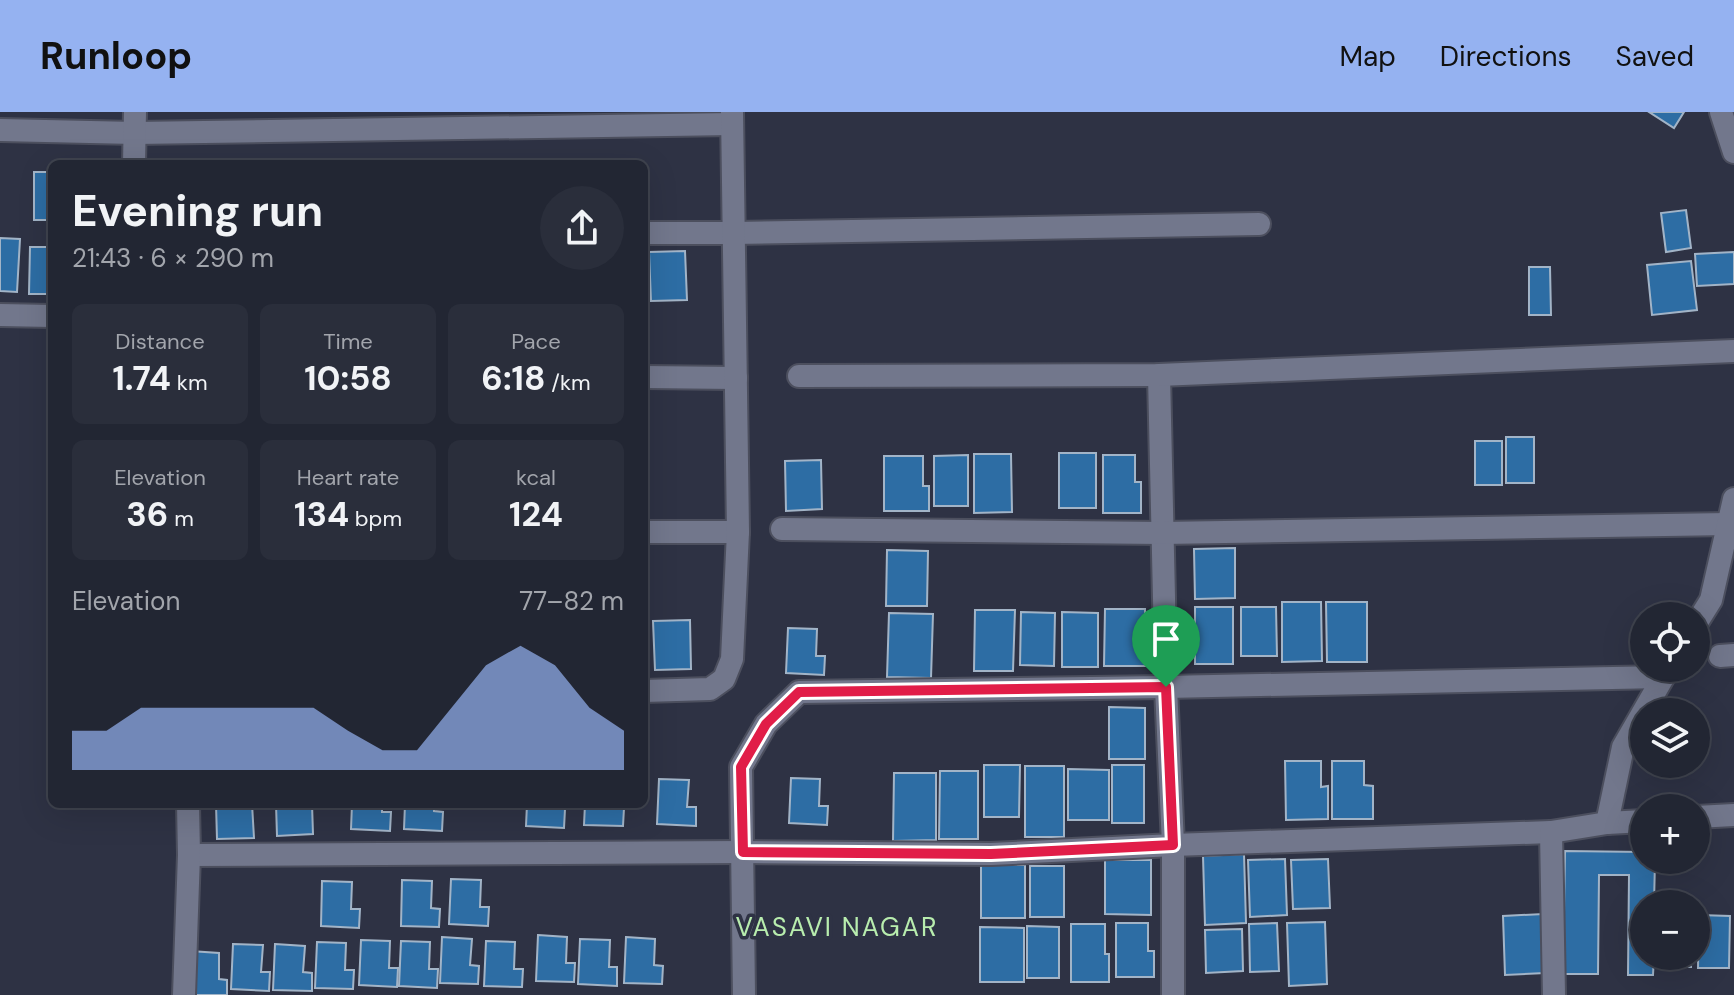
<!DOCTYPE html>
<meta charset="utf-8">
<style>
body{margin:0;font-family:"DM Sans",sans-serif;background:#2a2e3b;color:#f1f3f6;height:100vh;display:flex;flex-direction:column;font-size:30px;white-space:nowrap}
*{box-sizing:border-box;margin:0}
p{font-size:26px;color:#a2a5ac}
.icon{flex:none;width:44px;height:44px;fill:none;stroke:currentColor;stroke-width:2;stroke-linecap:round;stroke-linejoin:round}
.map{position:relative;flex:1;overflow:hidden}
.panel{position:absolute;left:48px;top:48px;width:600px;height:648px;display:flex;flex-direction:column;background:#222633;border-radius:12px;box-shadow:0 8px 32px #0002,0 0 0 2px #3f434e}
.panel>*{flex:none}
.controls{position:absolute;left:1630px;top:490px;display:grid;gap:16px}
.controls a{display:grid;place-items:center;width:80px;height:80px;border-radius:50%;background:#222633;box-shadow:0 8px 32px #0002,0 0 0 2px #3f434e;font-size:40px}
.pin{position:absolute;display:grid;place-items:center;width:68px;height:68px;color:#fff;margin:-82px -34px;border-radius:50% 50% 50% 0;rotate:-45deg;box-shadow:0 0 8px #0007}
.pin .icon{rotate:45deg}
.round{display:grid;place-items:center;flex:none;width:84px;height:84px;border-radius:42px;background:#2a2e3b}
.headline{display:flex;align-items:center;justify-content:space-between;height:136px;padding:0 24px}
h1{font-size:44px;font-weight:700;line-height:60px}
.figures{display:grid;grid-template-columns:repeat(3,1fr);gap:12px;height:136px;padding:8px 24px}
.figures div{display:grid;align-content:center;border-radius:12px;background:#2a2e3b;text-align:center}
.figures b{font-size:34px;font-weight:700}
.figures small{font-size:22px;font-weight:400}
.figures p{font-size:22px}
.chart{height:224px;padding:16px 24px}
.chart p{display:flex;justify-content:space-between}
.chart svg{width:100%;height:144px;margin-top:8px;fill:#95b2f1;opacity:.7}
header{display:flex;align-items:center;gap:48px;box-sizing:border-box;height:112px;padding:0 40px;background:#95b2f1;color:#111}
header strong{font-size:38px}
nav{display:flex;gap:44px;margin-inline-start:auto;font-size:28px}
.map>svg:first-child{display:block}
.building{fill:#2d6da4;stroke:#a2b4c7;stroke-width:2}
.lines{fill:none;stroke-linecap:round;stroke-linejoin:round}
.minor-casing{stroke:#4c4f5e;stroke-width:26}
.minor{stroke:#72778c;stroke-width:22}
.route-casing{stroke:#fff;stroke-width:16}
.route{stroke:#e11d48;stroke-width:10}
.labels{text-anchor:middle;dominant-baseline:central;stroke-width:7;stroke-linejoin:round;paint-order:stroke}
.neighbourhood-label{font-size:26px;letter-spacing:2px;fill:#b8edae;stroke:#2e3244}
</style>
<header>
<strong>Runloop</strong>
<nav><a>Map</a><a>Directions</a><a>Saved</a></nav>
</header>
<div class="map">
<svg width="1734" height="883" viewBox="0 0 1734 883">
<rect width="100%" height="100%" fill="#2e3244"/>
<g class="building">
<polygon points="1649,0 1684,0 1674,16"/>
<rect x="34" y="60" width="18" height="48"/>
<polygon points="1686,98 1691,136 1666,140 1661,101"/>
<polygon points="0,126 20,127 17,180 0,179"/>
<polygon points="30,135 52,135 52,182 29,182"/>
<polygon points="685,139 687,188 651,189 649,140"/>
<polygon points="1734,140 1734,172 1697,174 1695,142"/>
<polygon points="1691,149 1697,198 1652,203 1647,153"/>
<polygon points="1529,155 1550,155 1551,203 1529,203"/>
<rect x="1506" y="325" width="28" height="46"/>
<rect x="1475" y="329" width="27" height="44"/>
<rect x="1059" y="341" width="37" height="55"/>
<polygon points="974,342 1011,342 1012,400 974,401"/>
<polygon points="968,343 968,394 934,394 934,344"/>
<polygon points="1103,343 1135,343 1135,370 1141,370 1141,401 1103,401"/>
<polygon points="884,344 923,344 923,374 929,374 929,399 884,399"/>
<polygon points="821,348 822,397 786,399 785,349"/>
<polygon points="1235,436 1235,486 1195,487 1194,437"/>
<polygon points="887,438 928,439 927,494 886,494"/>
<polygon points="1282,490 1321,490 1322,549 1282,550"/>
<polygon points="1326,490 1367,490 1367,550 1327,550"/>
<rect x="1195" y="495" width="38" height="57"/>
<polygon points="1241,495 1276,495 1277,544 1241,544"/>
<polygon points="1105,497 1145,497 1145,554 1104,554"/>
<polygon points="975,498 1015,498 1013,559 974,559"/>
<polygon points="1021,500 1055,501 1054,554 1020,553"/>
<polygon points="1062,500 1098,501 1098,555 1062,555"/>
<polygon points="889,501 933,502 931,566 887,565"/>
<polygon points="690,508 691,557 655,558 653,509"/>
<polygon points="644,509 647,509 649,559 644,559"/>
<polygon points="788,516 817,517 816,544 825,544 824,563 786,561"/>
<polygon points="1109,595 1145,596 1145,647 1109,647"/>
<polygon points="1285,649 1321,649 1321,675 1328,674 1328,707 1286,708"/>
<polygon points="1332,649 1364,649 1364,673 1373,674 1373,707 1332,707"/>
<polygon points="984,653 1020,653 1019,705 984,705"/>
<rect x="1112" y="653" width="32" height="58"/>
<rect x="1025" y="654" width="39" height="71"/>
<polygon points="1068,657 1109,658 1109,708 1068,708"/>
<polygon points="940,659 978,659 978,727 939,727"/>
<polygon points="894,661 936,661 936,728 893,729"/>
<polygon points="791,666 820,667 819,694 828,694 827,713 789,711"/>
<polygon points="659,667 689,668 687,695 696,695 696,714 657,712"/>
<polygon points="216,692 252,692 254,726 217,727"/>
<polygon points="276,692 312,692 313,722 277,724"/>
<polygon points="352,692 382,692 382,700 391,700 390,719 351,717"/>
<polygon points="405,692 434,692 434,699 443,700 442,719 404,717"/>
<polygon points="527,692 557,692 556,696 565,697 564,716 526,714"/>
<polygon points="585,692 615,692 615,695 624,696 623,714 584,713"/>
<polygon points="1565,739 1644,740 1644,748 1655,748 1654,792 1644,792 1644,844 1654,844 1653,863 1628,863 1629,763 1599,763 1598,862 1563,862"/>
<polygon points="1244,742 1246,811 1205,813 1203,744"/>
<polygon points="1285,747 1287,803 1250,805 1248,748"/>
<polygon points="1328,747 1330,796 1293,797 1291,748"/>
<polygon points="1105,748 1151,748 1151,803 1105,802"/>
<rect x="981" y="753" width="44" height="53"/>
<rect x="1030" y="754" width="34" height="51"/>
<polygon points="451,767 481,768 480,795 489,795 488,814 449,812"/>
<polygon points="402,768 432,769 431,796 440,797 439,815 401,814"/>
<polygon points="322,769 352,770 351,797 360,797 359,816 321,814"/>
<polygon points="1543,802 1545,861 1505,863 1503,804"/>
<polygon points="1699,803 1730,804 1729,856 1698,856"/>
<polygon points="1325,810 1327,872 1289,874 1287,811"/>
<polygon points="1116,811 1148,811 1148,839 1154,839 1154,865 1116,865"/>
<polygon points="1277,811 1279,859 1250,860 1249,812"/>
<polygon points="1071,812 1105,812 1105,842 1109,842 1109,870 1071,870"/>
<polygon points="1027,814 1059,815 1059,866 1027,866"/>
<polygon points="980,815 1024,816 1024,870 980,870"/>
<polygon points="1242,817 1243,859 1206,861 1205,818"/>
<polygon points="538,823 567,825 566,851 575,851 574,870 536,869"/>
<polygon points="442,825 472,827 470,853 479,854 478,872 440,871"/>
<polygon points="626,825 655,827 654,853 663,854 662,872 624,871"/>
<polygon points="580,827 610,828 609,855 617,855 617,874 578,872"/>
<polygon points="361,828 390,829 389,856 398,856 397,875 359,873"/>
<polygon points="401,829 430,830 429,857 438,857 437,876 399,874"/>
<polygon points="486,829 515,830 514,857 523,857 522,875 484,874"/>
<polygon points="317,830 346,831 345,858 354,858 353,877 315,876"/>
<polygon points="233,832 263,833 261,860 270,860 269,879 231,877"/>
<polygon points="275,832 305,834 303,860 312,861 312,879 273,878"/>
<polygon points="190,839 219,841 219,867 227,868 227,883 188,883"/>
<polygon points="1660,844 1691,844 1691,855 1660,854"/>
</g>
<g class="lines">
<g class="minor-casing">
<g id="minor">
<polyline points="1721,0 1734,40"/>
<polyline points="0,18 135,21 732,12"/>
<polyline points="134,52 135,0"/>
<polyline points="644,121 734,121 1259,112"/>
<polyline points="0,203 52,204"/>
<polyline points="1159,263 1166,575 1173,733 1173,883"/>
<polyline points="799,264 1159,263 1734,239"/>
<polyline points="644,265 736,266"/>
<polyline points="782,417 1162,421 1729,412"/>
<polyline points="644,420 738,420"/>
<polyline points="1696,512 1711,488 1734,387"/>
<polyline points="1720,544 1734,543"/>
<polyline points="644,579 710,577 724,567 732,547 738,420 732,0"/>
<polyline points="1696,705 1734,703"/>
<polyline points="1607,711 1644,709"/>
<polyline points="189,743 743,740 991,742 1173,733 1551,720"/>
<polyline points="184,883 189,743 188,692"/>
<polyline points="744,883 741,655 766,612 799,580 1166,575 1663,565"/>
<polyline points="1554,883 1551,720 1607,711 1623,635 1668,557"/>
</g>
</g>
<use href="#minor" class="minor"/>
</g>
<g class="lines">
<g class="route-casing">
<polygon id="route" points="1166,575 1173,733 991,742 743,740 741,655 766,612 799,580"/>
</g>
<use href="#route" class="route"/>
</g>
<g class="labels">
<g class="neighbourhood-label">
<text x="837" y="815">VASAVI NAGAR</text>
</g>
</g>
</svg>
<div class="controls">
<a><svg class="icon" aria-label="locate" viewBox="0 0 24 24"><circle cx="12" cy="12" r="6"/><path d="M12 2v4M12 18v4M2 12h4M18 12h4"/></svg></a>
<a><svg class="icon" aria-label="layers" viewBox="0 0 24 24"><path d="M12 4l9 5-9 5-9-5zM3 14l9 5 9-5"/></svg></a>
<a>+</a>
<a>−</a>
</div>
<div class="pin" style="left:1166px;top:575px;background:#1e9e55"><svg class="icon" aria-label="arrive" viewBox="0 0 24 24"><path d="M6 21V4h12l-3 4 3 4H6"/></svg></div>
<section class="panel">
<div class="headline"><div><h1>Evening run</h1><p>21:43 · 6 × 290 m</p></div><a class="round"><svg class="icon" aria-label="share" viewBox="0 0 24 24"><path d="M12 15V3M7 8l5-5 5 5M5 13v7h14v-7"/></svg></a></div>
<div class="figures">
<div><p>Distance</p><b>1.74<small> km</small></b></div>
<div><p>Time</p><b>10:58</b></div>
<div><p>Pace</p><b>6:18<small> /km</small></b></div>
</div>
<div class="figures">
<div><p>Elevation</p><b>36<small> m</small></b></div>
<div><p>Heart rate</p><b>134<small> bpm</small></b></div>
<div><p>kcal</p><b>124</b></div>
</div>
<div class="chart"><p><span>Elevation</span>77–82 m</p>
<svg viewBox="0 0 160 44" preserveAspectRatio="none"><path d="M0 44V32L10 32L20 25L30 25L40 25L50 25L60 25L70 25L80 32L90 38L100 38L110 25L120 12L130 6L140 12L150 25L160 32V44z"/></svg>
</div>
</section>
</div>
